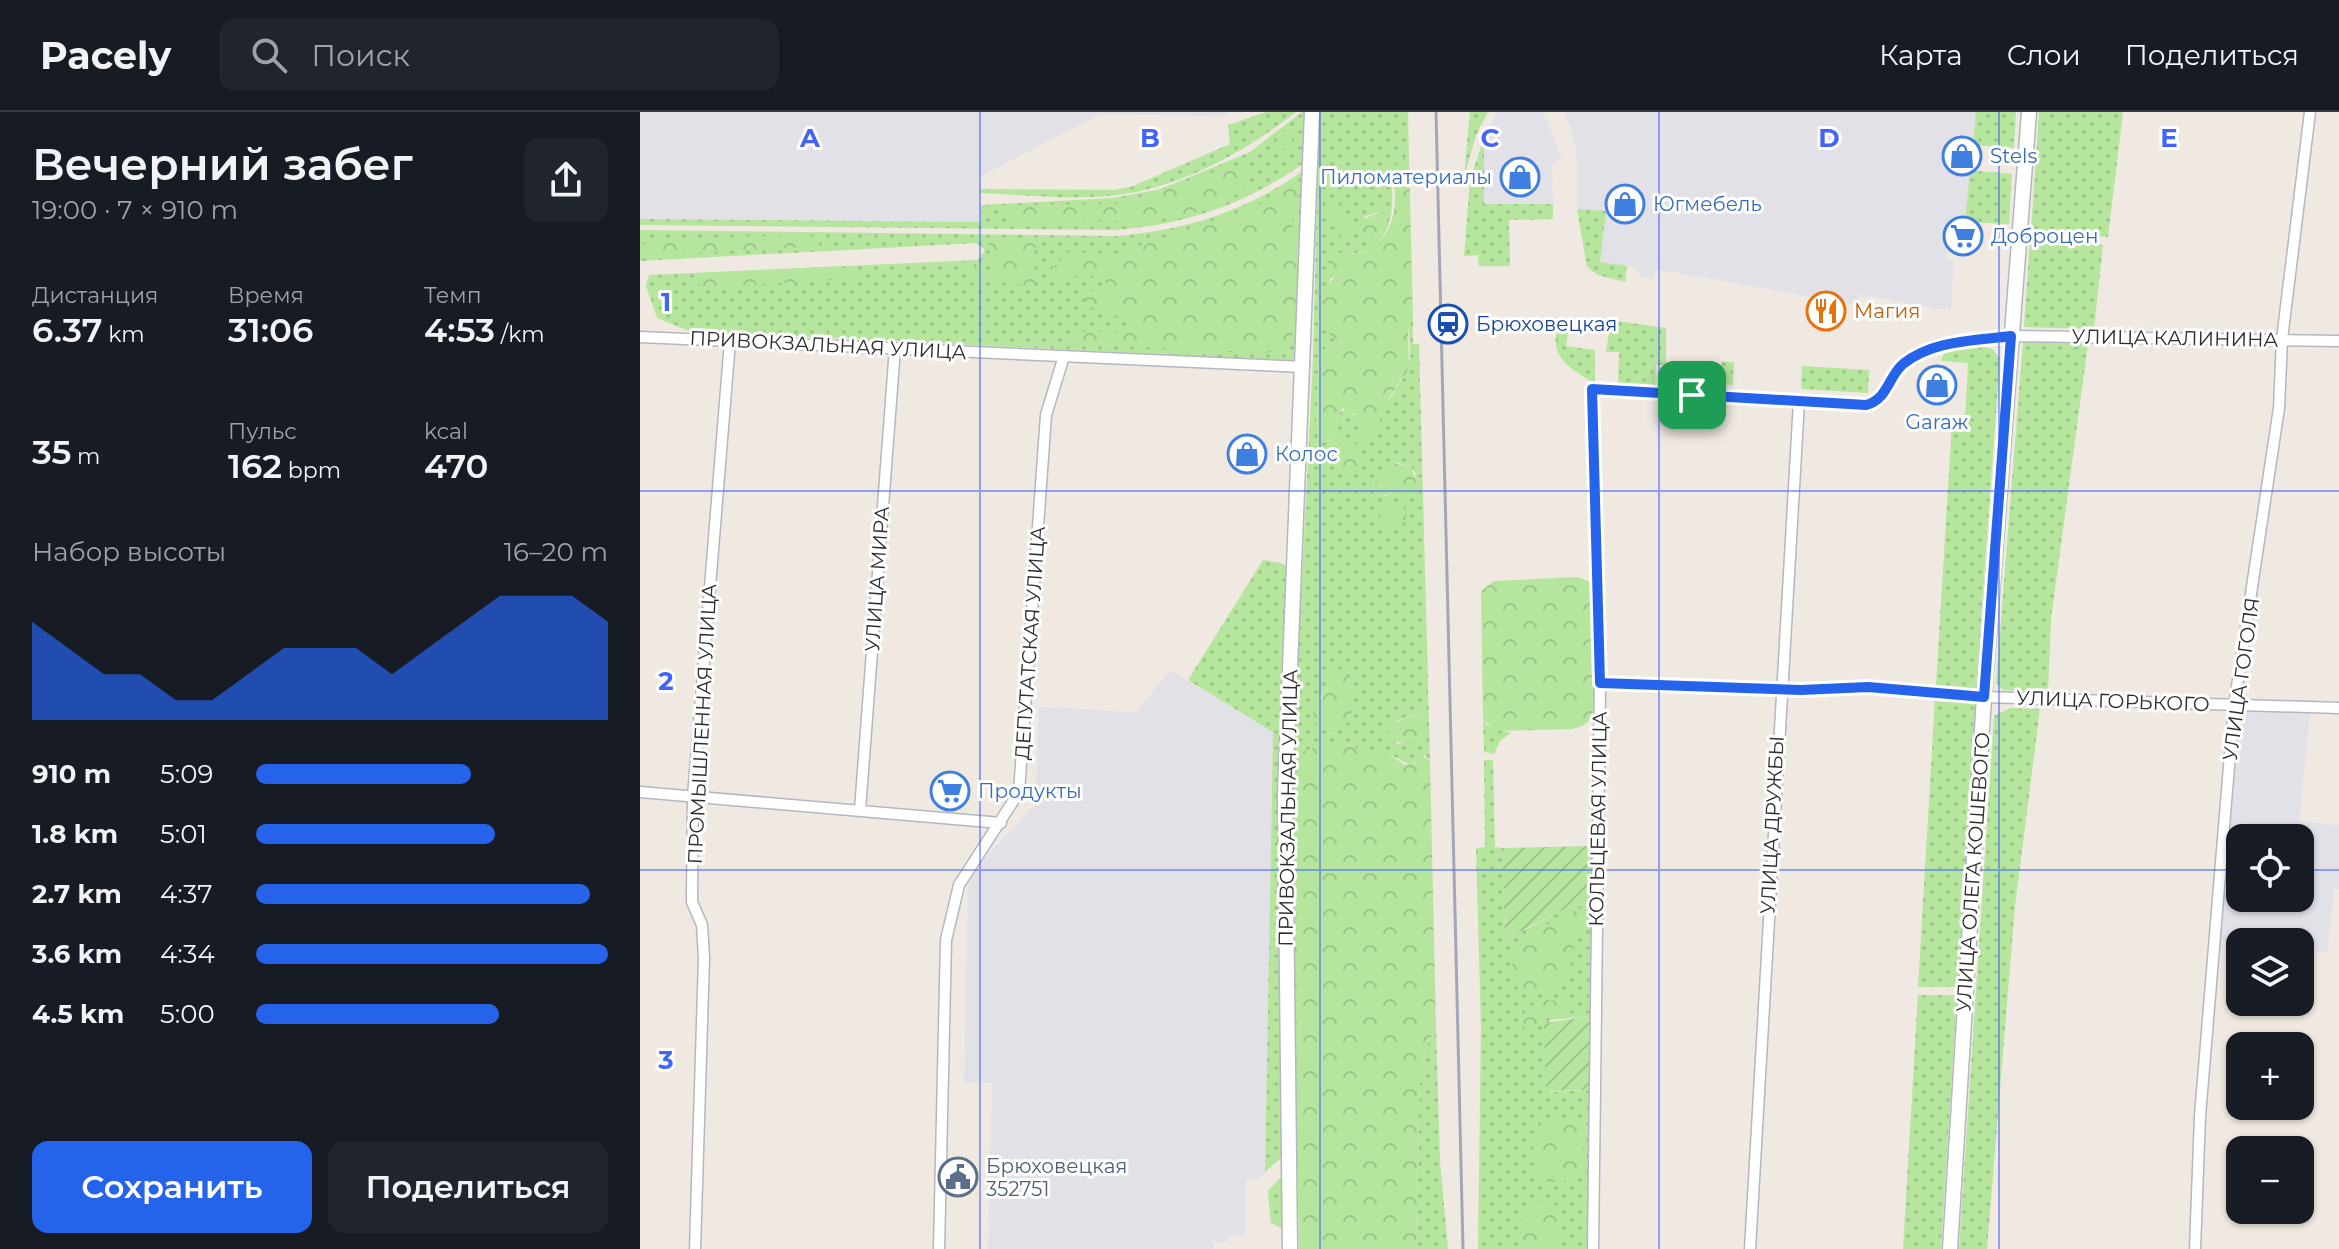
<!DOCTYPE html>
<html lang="ru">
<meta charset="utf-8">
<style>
body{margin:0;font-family:Montserrat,sans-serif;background:#20242c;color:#f1f3f6;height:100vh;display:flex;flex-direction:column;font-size:30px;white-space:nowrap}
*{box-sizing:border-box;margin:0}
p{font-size:26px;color:#9ea1a6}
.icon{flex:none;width:44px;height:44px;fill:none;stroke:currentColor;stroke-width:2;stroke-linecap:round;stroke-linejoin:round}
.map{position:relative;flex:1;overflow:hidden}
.side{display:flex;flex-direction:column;background:#171b24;width:640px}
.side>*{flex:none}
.buttons{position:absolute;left:1586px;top:712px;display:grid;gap:16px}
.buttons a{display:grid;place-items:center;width:88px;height:88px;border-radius:16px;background:#171b24;box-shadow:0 2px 6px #0004;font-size:40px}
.pin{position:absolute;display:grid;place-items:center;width:68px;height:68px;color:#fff;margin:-34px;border-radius:16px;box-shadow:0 4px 12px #0006}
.round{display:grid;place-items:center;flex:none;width:84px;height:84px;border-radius:16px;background:#20242c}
.head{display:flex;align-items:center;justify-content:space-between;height:136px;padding:0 32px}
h1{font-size:44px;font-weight:600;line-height:60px}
.stats{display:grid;grid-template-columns:repeat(3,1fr);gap:12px;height:136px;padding:8px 32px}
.stats div{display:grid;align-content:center}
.stats b{font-size:34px;font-weight:600}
.stats small{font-size:22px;font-weight:400}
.stats p{font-size:22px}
.chart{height:224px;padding:16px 32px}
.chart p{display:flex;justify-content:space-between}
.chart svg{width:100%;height:144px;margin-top:8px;fill:#2563eb;opacity:.7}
.button{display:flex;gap:16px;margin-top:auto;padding:16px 32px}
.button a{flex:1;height:92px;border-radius:16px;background:#2563eb;color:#fff;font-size:32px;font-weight:600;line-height:92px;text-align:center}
.button a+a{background:#20242c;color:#f1f3f6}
ul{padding:0 32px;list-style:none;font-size:26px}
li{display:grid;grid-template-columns:128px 96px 1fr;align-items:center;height:60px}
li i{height:20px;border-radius:10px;background:#2563eb}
header{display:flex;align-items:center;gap:48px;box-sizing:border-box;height:112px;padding:0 40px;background:#171b24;border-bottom:2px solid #363941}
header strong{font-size:38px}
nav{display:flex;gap:44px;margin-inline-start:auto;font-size:28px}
.search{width:560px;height:72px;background:#20242c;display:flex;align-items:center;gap:20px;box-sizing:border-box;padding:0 28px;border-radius:16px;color:#9ea1a6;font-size:30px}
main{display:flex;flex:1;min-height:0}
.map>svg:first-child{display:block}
.industrial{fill:#e3e1e8;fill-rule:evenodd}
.grass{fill:url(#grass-dots);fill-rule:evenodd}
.forest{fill:url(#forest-crowns)}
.garden{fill:url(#garden-furrows)}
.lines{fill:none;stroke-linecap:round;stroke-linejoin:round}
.street-casing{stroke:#b4b7c1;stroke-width:13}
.secondary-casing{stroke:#b4b7c1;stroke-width:17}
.street{stroke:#fff;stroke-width:10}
.secondary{stroke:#fff;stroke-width:14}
.rail{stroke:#a3a6b8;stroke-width:3}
.route-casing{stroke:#fff;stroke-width:16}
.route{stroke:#2563eb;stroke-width:10}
.grid{fill:none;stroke:#4264fb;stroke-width:2;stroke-opacity:0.55}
.labels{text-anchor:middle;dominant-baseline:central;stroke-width:6;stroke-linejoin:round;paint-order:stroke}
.shop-label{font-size:20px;fill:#366cbe;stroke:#fff;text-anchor:start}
.food-label{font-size:20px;fill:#c56008;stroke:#fff;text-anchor:start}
.transit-label{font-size:20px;fill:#164399;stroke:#fff;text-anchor:start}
.street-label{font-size:20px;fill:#2e2e2e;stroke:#fff}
.service-label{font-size:20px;fill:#4e5e75;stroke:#fff;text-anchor:start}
.grid-label{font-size:26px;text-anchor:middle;font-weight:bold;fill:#4264fb;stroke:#fff;stroke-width:6;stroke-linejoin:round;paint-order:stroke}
</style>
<header>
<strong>Pacely</strong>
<div class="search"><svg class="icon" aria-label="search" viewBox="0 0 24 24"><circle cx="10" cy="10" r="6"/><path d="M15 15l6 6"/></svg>Поиск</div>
<nav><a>Карта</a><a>Слои</a><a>Поделиться</a></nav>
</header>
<main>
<section class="side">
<div class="head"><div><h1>Вечерний забег</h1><p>19:00 · 7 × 910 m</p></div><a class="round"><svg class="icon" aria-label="share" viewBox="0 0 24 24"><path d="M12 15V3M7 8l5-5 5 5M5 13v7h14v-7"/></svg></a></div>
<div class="stats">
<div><p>Дистанция</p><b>6.37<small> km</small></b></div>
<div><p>Время</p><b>31:06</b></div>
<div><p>Темп</p><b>4:53<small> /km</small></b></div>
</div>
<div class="stats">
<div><b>35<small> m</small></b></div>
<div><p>Пульс</p><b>162<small> bpm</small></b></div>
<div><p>kcal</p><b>470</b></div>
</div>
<div class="chart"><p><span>Набор высоты</span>16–20 m</p>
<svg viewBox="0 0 160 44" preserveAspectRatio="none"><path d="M0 44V14L10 22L20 30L30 30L40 38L50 38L60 30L70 22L80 22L90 22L100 30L110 22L120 14L130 6L140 6L150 6L160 14V44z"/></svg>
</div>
<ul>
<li><b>910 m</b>5:09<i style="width:61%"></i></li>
<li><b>1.8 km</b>5:01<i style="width:68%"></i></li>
<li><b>2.7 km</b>4:37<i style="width:95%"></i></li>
<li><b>3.6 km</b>4:34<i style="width:100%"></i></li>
<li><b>4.5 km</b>5:00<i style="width:69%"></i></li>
</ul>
<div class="button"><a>Сохранить</a><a>Поделиться</a></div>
</section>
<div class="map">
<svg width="1699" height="1137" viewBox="0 0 1699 1137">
<defs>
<pattern id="grass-dots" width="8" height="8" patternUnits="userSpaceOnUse" patternTransform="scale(2)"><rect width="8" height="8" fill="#b6e59e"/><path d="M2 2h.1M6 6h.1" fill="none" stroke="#9dc588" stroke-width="1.8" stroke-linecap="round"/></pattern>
<pattern id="forest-crowns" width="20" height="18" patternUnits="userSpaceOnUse" patternTransform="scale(2)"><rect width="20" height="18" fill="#b6e59e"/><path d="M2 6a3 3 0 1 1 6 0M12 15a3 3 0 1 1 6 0" fill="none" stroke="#9dc588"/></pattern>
<pattern id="garden-furrows" width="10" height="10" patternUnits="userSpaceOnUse" patternTransform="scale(2)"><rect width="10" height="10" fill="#b6e59e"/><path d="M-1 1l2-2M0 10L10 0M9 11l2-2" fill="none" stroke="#9dc588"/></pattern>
</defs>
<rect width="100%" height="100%" fill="#efe9e1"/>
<g class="industrial">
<polygon points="0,0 587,0 587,4 461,2 340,64 341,110 0,107"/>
<polygon points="857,0 903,0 922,46 912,53 913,92 844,92 844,26"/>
<polygon points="924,0 1336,0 1325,110 1308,110 1306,148 1314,148 1311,196 1298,197 1220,182 1217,193 1015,157 1013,167 1001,165 996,156 959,151 966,99 937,97 937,46 933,22"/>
<polygon points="530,558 633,620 625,1060 617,1067 606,1068 605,1124 589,1123 589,1129 575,1131 574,1123 573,1137 348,1137 352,971 324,970 328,773 342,749 395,693 399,595 496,600"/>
<path d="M1596,599L1670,601L1659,709L1699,713V777H1694L1687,840L1660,837V830L1578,829ZM1600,726H1660V786H1600Z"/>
</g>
<g class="grass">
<path d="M626,0H656C610,36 554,68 496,80C446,90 391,83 340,81V77L475,78L493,74L590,32L588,13Z"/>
<path d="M662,0H666L664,51C606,92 546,113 474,118L0,113V107L341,110V93L473,86L521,77L610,40Z"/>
<path d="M679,0H768L769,47L766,46L752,62C752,92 756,114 732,137L707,143L693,160L681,195L683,215L696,228L679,242L676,315L682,330L695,327L698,301L708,296L720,312V320C738,300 762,277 769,250C773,236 764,220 773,206V232H779L790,649L785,643L770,653L749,642L720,640L708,634L653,648L673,245ZM741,99L748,106L738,125L724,105ZM755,350L771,355L776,362L765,381L756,379L743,385ZM688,573L691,617L676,611L680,586L686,581ZM779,600L786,611L781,626L757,632L755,610Z"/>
<polygon points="830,0 848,0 836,23 824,65"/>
<polygon points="1336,0 1376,0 1374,36 1333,33"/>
<polygon points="1399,0 1483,0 1468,125 1391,119"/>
<polygon points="844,26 844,92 913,92 913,107 869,108 870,154 839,154 838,143 824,144 830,68"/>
<path d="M664,58L659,249L49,219L17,206L6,174L9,163L338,148L345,138L336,131L0,149V118L477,124C547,118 607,99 664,58Z"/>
<polygon points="1330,58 1372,62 1369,112 1325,110"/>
<polygon points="937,97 966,99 960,150 987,154 985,170 958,163 947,155"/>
<polygon points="1390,127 1463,133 1454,217 1384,215"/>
<path d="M930,207L926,234L955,238V272C936,259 912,249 916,223Z"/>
<polygon points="971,208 1026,216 1026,253 1016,253 1015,275 978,274 979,240 966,240"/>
<polygon points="1383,230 1448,232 1411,507 1408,580 1363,578 1356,571"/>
<polygon points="1343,234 1352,237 1360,246 1336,577 1296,573 1312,311 1325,311 1328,251 1301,249 1307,235"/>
<polygon points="1081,250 1094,250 1093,273 1079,272"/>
<polygon points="1162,254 1229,258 1228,281 1161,277"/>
<polygon points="623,448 641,451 649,457 643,1044 625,1060 633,620 548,568"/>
<polygon points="1295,587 1336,592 1318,875 1278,875"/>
<polygon points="1370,596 1400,597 1375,794 1347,1137 1319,1137 1354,604"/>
<polygon points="843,607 847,613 871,621 860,629 854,642 844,640"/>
<path d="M844,648H853L855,735L862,736L865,827C892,817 927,790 953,790L951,904L909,908L910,980L950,978L949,1137H838L841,915L836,736L845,735Z"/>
<polygon points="1278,883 1317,883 1301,1137 1263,1137"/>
<polygon points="796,914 800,1049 808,1137 776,1137 780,959 785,938"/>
<polygon points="643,1063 644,1118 631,1111 628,1079"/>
</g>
<g class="forest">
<circle cx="643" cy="28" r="9"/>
<path d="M761,46L769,47L773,206L768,220L769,256L744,294L736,323L728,328L722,325L714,302L703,296L698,301L695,327L682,330L676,315L679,242L696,228L682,215L681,195V186L693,166L687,148L697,140C730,149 754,123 755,89C756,73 748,60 761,46Z"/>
<polygon points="592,54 606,58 608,74 577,96 503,111 468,108 381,113 368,109 364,103 368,96 382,93 479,92"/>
<polygon points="653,74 659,86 652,111 657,141 655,219 645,235 624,242 431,231 427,228 433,220 482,219 491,213 486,207 447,194 444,189 450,180 468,175 464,166 446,163 411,168 409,160 428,140 478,142 616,94"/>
<polygon points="689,85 699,92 714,123 712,128 703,128 683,98"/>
<polygon points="742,99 748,106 738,125 723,126 719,109"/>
<polygon points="164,122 177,126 180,134 0,144 0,134 9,129"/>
<polygon points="354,125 391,127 396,131 393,150 399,169 392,174 355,170 355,151 347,134"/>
<circle cx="336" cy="162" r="10"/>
<polygon points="213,154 220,159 218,166 68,176 57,171 58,161"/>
<circle cx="707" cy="344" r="15"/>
<polygon points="749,350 771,355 776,370 765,381 750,381 737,386 732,376"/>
<circle cx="753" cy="403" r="13"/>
<path d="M937,465L951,470L955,590C952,607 949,613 932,617L856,619L843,607L841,479L854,469Z"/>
<path d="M697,556L703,558C715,573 718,603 702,616H682L676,612L673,598L688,577L685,560Z"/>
<polygon points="780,600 786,611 784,624 768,631 750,629 746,624 750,613"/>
<polygon points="695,632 749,642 765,653 775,651 781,643 790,649 796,914 785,938 780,959 776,1137 659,1137 653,882 653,648 666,638"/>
<path d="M941,796C958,813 937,821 933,836C930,848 932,858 928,869L910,880L879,879L872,857L873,834L891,820Z"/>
<polygon points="899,887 932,891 935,898 911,903 895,918 884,917 882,903"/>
<path d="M940,1006L945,1012L943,1058L920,1071L903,1067C891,1049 886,1018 908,1007L926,1010Z"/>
<path d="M903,1089L915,1093C929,1121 919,1137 889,1137L880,1123C879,1106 889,1097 903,1089Z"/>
</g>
<g class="garden">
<path d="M953,734V790C929,790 889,816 865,828L862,736Z"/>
<polygon points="951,904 950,978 906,979 904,911"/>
</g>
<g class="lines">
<g class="street-casing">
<g id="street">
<polyline points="0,225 664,255"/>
<polyline points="960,571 1161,578 1228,575 1344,585 1699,596"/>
<polyline points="0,680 361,711"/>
<polyline points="220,698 255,236"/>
<polyline points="55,1137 64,846 62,813 52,790 53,684 90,229"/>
<polyline points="299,1137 306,828 319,773 379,680 406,303 424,244"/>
<polyline points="953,1137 960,571 952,277 1226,293 1241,286 1261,254 1279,242 1306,232 1371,224 1699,229"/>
<polyline points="1110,1137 1159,289"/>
<polyline points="1555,1137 1560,1004 1594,594 1639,296 1642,227 1670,0"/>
</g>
</g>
<g class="secondary-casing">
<g id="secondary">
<polyline points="650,1137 645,682 672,0"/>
<polyline points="1310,1137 1344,585 1389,0"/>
</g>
</g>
<use href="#street" class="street"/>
<use href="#secondary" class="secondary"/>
<polyline class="rail" points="796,0 823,1137"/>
</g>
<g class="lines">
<g class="route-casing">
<path id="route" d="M1371,224L1344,585L1228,575L1161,578L960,571L952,277L1226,293C1248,287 1248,265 1263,252C1293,228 1334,229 1371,224Z"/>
</g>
<use href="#route" class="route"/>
</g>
<path class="grid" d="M340,0V1137M680,0V1137M1019,0V1137M1359,0V1137M0,379H1699M0,758H1600M1660,758H1699"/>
<defs>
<g id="shop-ring" transform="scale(2)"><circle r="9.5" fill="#fff" stroke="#3f7fe0" stroke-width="1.5"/><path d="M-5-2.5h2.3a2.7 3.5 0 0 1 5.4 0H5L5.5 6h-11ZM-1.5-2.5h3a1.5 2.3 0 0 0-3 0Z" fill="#3f7fe0"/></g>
<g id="supermarket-ring" transform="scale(2)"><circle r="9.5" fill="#fff" stroke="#3f7fe0" stroke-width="1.5"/><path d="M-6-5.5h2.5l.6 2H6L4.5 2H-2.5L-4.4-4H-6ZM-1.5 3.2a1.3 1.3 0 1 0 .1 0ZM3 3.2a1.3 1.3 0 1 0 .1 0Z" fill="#3f7fe0"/></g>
<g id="restaurant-ring" transform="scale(2)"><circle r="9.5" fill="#fff" stroke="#e8710a" stroke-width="1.5"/><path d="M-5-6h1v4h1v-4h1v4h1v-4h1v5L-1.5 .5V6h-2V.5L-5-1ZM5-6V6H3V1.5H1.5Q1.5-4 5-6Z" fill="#e8710a"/></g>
<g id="station-ring" transform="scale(2)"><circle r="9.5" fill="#fff" stroke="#1a4fb4" stroke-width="1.5"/><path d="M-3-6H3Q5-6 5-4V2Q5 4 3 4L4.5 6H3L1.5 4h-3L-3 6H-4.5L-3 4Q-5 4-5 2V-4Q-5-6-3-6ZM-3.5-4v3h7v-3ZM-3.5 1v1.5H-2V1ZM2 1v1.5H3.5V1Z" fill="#1a4fb4"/></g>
<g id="civic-ring" transform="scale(2)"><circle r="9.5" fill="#fff" stroke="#5c6f8a" stroke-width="1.5"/><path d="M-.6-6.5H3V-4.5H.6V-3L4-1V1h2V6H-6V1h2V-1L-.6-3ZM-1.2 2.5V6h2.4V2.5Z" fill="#5c6f8a"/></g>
</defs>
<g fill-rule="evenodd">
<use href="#shop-ring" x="1322" y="44"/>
<use href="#shop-ring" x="880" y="65"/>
<use href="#shop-ring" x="985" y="92"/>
<use href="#supermarket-ring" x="1323" y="124"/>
<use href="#restaurant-ring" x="1186" y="199"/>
<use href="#station-ring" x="808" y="212"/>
<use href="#shop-ring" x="1297" y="273"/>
<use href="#shop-ring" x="607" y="342"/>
<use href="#supermarket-ring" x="310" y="679"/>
<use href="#civic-ring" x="318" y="1065"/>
</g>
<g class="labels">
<g class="shop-label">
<text x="1350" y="44">Stels</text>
<text x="852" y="65" text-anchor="end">Пиломатериалы</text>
<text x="1013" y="92">Югмебель</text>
<text x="1351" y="124">Доброцен</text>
<text x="1297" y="310" text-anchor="middle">Garaж</text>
<text x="635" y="342">Колос</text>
<text x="338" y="679">Продукты</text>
</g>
<g class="food-label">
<text x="1214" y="199">Магия</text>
</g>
<g class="transit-label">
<text x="836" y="212">Брюховецкая</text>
</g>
<g class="street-label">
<text transform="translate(1535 226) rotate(1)">УЛИЦА КАЛИНИНА</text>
<text transform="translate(188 233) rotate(3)">ПРИВОКЗАЛЬНАЯ УЛИЦА</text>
<text transform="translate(237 467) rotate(-86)">УЛИЦА МИРА</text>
<text transform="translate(390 531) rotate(-86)">ДЕПУТАТСКАЯ УЛИЦА</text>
<text transform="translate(1601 567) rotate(-82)">УЛИЦА ГОГОЛЯ</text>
<text transform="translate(1473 589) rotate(2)">УЛИЦА ГОРЬКОГО</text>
<text transform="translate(62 612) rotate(-87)">ПРОМЫШЛЕННАЯ УЛИЦА</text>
<text transform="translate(648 696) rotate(-89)">ПРИВОКЗАЛЬНАЯ УЛИЦА</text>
<text transform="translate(958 707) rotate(-89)">КОЛЬЦЕВАЯ УЛИЦА</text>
<text transform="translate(1132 713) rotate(-87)">УЛИЦА ДРУЖБЫ</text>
<text transform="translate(1333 760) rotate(-86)">УЛИЦА ОЛЕГА КОШЕВОГО</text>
</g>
<g class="service-label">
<text x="346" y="1054">Брюховецкая<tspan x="346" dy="23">352751</tspan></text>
</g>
</g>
<g class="grid-label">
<text x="170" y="35">A</text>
<text x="510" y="35">B</text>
<text x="850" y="35">C</text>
<text x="1189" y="35">D</text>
<text x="1529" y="35">E</text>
<text x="26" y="199">1</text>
<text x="26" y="578">2</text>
<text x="26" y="957">3</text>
</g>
</svg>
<div class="buttons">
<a><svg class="icon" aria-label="locate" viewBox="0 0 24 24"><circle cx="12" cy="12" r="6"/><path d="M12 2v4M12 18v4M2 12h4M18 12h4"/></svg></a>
<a><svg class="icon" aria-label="layers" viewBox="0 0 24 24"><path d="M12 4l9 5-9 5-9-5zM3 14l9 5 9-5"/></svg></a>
<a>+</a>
<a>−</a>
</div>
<div class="pin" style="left:1052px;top:283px;background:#1e9e55"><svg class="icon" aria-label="arrive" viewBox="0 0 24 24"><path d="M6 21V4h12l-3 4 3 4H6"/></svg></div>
</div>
</main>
